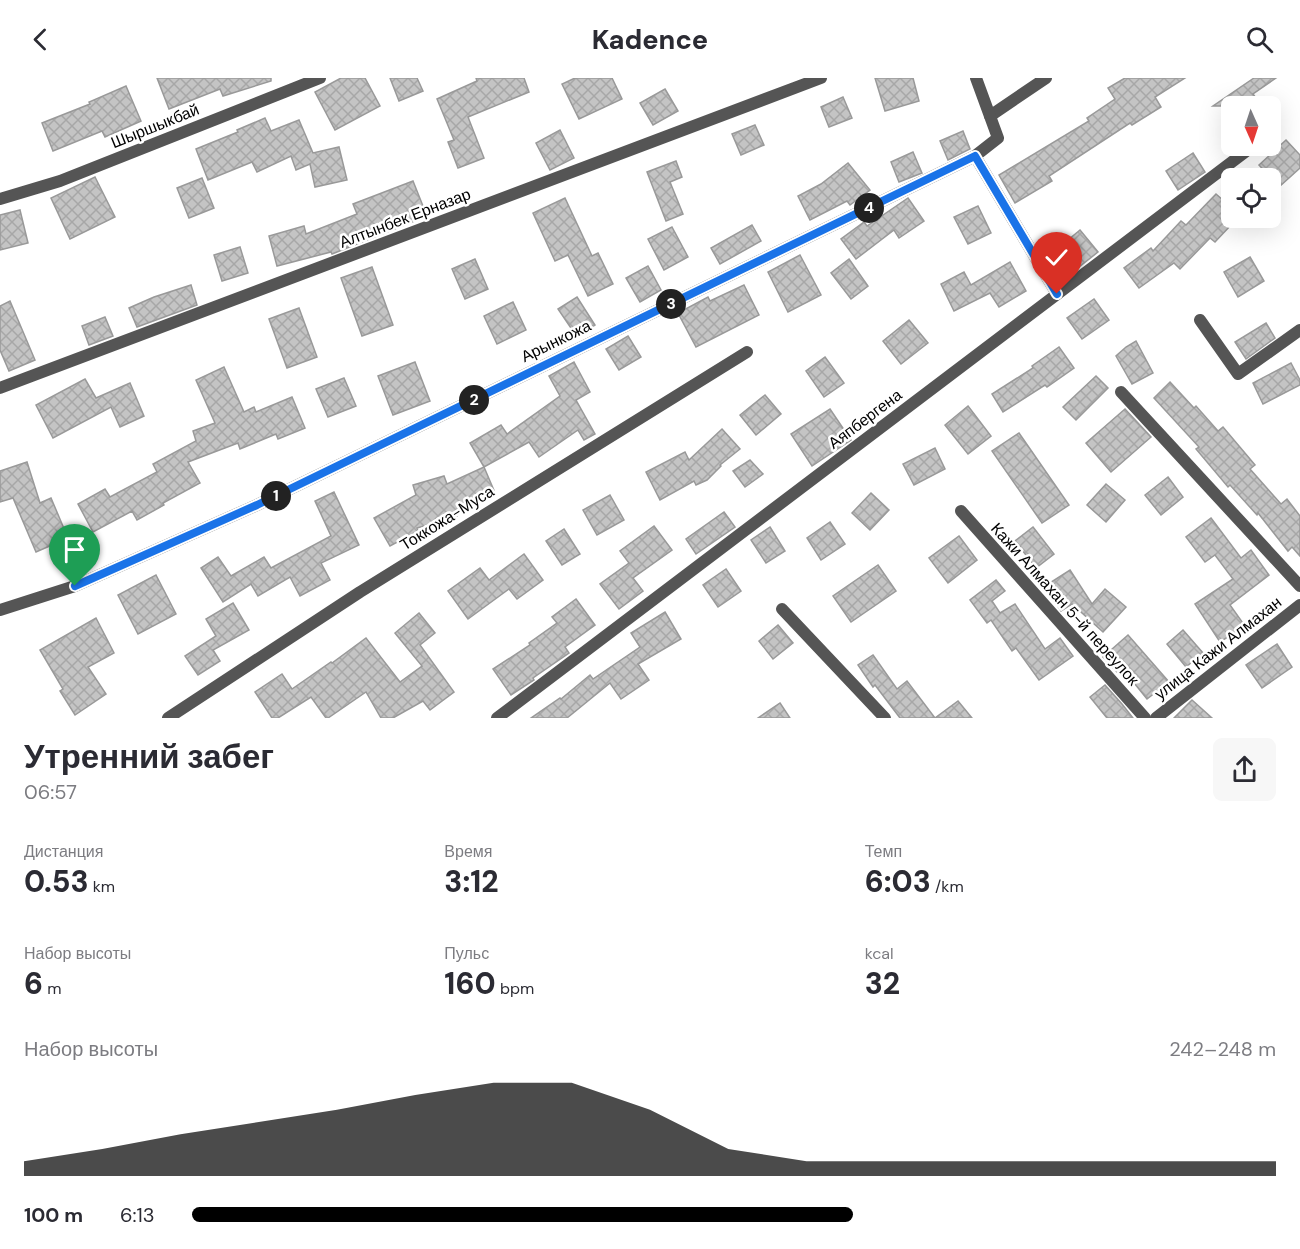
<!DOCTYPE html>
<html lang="ru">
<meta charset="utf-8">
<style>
body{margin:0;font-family:"DM Sans",sans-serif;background:#f7f7f7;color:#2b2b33;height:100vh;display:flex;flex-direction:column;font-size:22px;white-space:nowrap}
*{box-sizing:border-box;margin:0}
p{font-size:20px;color:#7c7c81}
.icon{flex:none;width:33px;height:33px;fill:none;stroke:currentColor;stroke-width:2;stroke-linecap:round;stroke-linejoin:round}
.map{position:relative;height:640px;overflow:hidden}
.sheet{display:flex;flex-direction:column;background:#fff;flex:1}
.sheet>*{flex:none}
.needle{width:39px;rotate:177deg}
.fabs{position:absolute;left:1221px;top:18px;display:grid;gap:12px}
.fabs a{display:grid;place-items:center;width:60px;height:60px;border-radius:9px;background:#fff;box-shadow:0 6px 24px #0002;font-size:30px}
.pin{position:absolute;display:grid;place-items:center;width:51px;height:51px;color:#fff;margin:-62px -26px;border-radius:50% 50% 50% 0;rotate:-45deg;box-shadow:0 0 6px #0007}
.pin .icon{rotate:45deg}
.km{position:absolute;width:30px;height:30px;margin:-15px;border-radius:50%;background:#222;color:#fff;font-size:16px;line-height:30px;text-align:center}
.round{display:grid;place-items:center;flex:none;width:63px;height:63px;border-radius:9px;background:#f7f7f7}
.head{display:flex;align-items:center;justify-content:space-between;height:102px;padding:0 24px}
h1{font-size:33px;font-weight:800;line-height:45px}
.figures{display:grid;grid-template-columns:repeat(3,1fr);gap:9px;height:102px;padding:6px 24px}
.figures div{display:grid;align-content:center}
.figures b{font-size:30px;font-weight:800}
.figures small{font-size:16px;font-weight:400}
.figures p{font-size:16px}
.chart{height:168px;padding:12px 24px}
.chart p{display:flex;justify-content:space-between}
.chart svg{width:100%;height:108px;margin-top:6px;fill:#000;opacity:.7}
ul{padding:0 24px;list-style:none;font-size:20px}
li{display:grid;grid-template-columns:96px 72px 1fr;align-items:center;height:45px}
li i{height:15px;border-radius:8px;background:#000}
header{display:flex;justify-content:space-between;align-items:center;height:78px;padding:0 24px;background:#fff;font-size:27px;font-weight:800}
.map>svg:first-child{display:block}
.building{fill:url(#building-cross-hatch);stroke:#999;stroke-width:1.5}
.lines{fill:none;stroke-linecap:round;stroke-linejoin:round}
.minor{stroke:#555;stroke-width:12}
.route-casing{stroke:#fff;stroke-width:12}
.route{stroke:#1a73e8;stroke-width:8}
.labels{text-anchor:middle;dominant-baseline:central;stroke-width:5;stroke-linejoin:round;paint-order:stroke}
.street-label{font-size:16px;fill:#000;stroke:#fff}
</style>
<header><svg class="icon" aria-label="back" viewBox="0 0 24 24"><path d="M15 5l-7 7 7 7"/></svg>Kadence<svg class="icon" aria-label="search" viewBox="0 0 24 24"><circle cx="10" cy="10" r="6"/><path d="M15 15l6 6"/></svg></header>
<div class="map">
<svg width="1300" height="640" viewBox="0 0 1300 640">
<defs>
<pattern id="building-cross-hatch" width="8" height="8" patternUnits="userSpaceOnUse" patternTransform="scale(1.5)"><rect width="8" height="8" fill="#c4c4c4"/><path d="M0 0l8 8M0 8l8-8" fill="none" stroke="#a7a7a7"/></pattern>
</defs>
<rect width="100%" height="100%" fill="#fff"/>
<g class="building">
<polygon points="157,0 271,0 271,3 223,18 220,11 169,31"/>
<polygon points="341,0 365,0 380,28 335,52 315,14"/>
<polygon points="390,0 417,0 423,13 399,23"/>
<polygon points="476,0 524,0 529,14 468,39 484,80 458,90 448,64 454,62 437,21 477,3"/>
<polygon points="575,0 612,0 622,21 579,41 562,6"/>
<polygon points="875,0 913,0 919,23 885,33"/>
<polygon points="1125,0 1185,0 1155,19 1161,29 1132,47 1130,45 1049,98 1052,103 1015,125 999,97 1089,43 1087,40 1115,21 1108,10"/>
<polygon points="1254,0 1276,0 1253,16 1262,28 1213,28"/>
<polygon points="126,8 141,43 105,59 102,53 53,73 42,45 90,26 89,24"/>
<polygon points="665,11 678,33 653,47 640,25"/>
<polygon points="843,19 852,40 829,49 821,29"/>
<polygon points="265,40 271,53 299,42 313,75 339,69 347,102 315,109 310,86 296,92 291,78 257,94 252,84 208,102 196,71 238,54 237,52"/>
<polygon points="755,47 764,67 741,77 732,56"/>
<polygon points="560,52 574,80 550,92 536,65"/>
<polygon points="963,53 970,71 948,82 940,63"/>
<polygon points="1286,62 1300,77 1300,90 1279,109 1259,87"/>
<polygon points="913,74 922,95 899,104 891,84"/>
<polygon points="1193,75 1205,94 1178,112 1166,93"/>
<polygon points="676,83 682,99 670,104 683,136 666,143 647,94"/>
<polygon points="848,85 870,112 850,127 847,123 810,142 798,118 821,106"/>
<polygon points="95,99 115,139 70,161 51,120"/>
<polygon points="202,100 214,130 189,140 177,110"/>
<polygon points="413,103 427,138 332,176 331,174 277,188 269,158 304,148 306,156 357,136 353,126"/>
<polygon points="1216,116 1232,130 1232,146 1215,164 1210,160 1180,191 1174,185 1139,210 1124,190 1151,170 1153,173 1181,143 1186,147"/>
<polygon points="565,120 592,178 598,175 613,206 588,218 568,177 555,183 533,135"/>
<polygon points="908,120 924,143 899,160 894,152 856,181 841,161 864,144 867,148"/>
<polygon points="978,128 991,155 968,166 954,139"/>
<polygon points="20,132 28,165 0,172 0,137"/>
<polygon points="752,147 761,163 720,186 711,170"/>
<polygon points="672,149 688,179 664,192 648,161"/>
<polygon points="1080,152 1098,174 1069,197 1051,176"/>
<polygon points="240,169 248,195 222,203 214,177"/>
<polygon points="800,177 821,217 788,234 768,194"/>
<polygon points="1250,179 1264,203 1238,219 1224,194"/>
<polygon points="475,181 488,211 465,221 452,191"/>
<polygon points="849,181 868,208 851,221 831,195"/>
<polygon points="1010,184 1026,213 999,229 990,215 954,233 941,206 964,194 971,207"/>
<polygon points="648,188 661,212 640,224 626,200"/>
<polygon points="372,189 393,247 362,258 341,200"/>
<polygon points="191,207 197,227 137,249 129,230 154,219"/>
<polygon points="744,207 759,237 696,269 678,235 708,219 710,223"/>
<polygon points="577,219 595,247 577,259 558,231"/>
<polygon points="1094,221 1109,242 1082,261 1067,240"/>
<polygon points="10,223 35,282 9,293 0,272 0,228"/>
<polygon points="513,224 526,252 497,266 484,238"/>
<polygon points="299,230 317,279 287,290 269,241"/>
<polygon points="105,239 113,258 89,267 82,248"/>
<polygon points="909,242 928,265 901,286 883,263"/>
<polygon points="1266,245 1275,260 1246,281 1235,264"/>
<polygon points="628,258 641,279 619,292 606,271"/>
<polygon points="1136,263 1153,295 1132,306 1116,278 1126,269"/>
<polygon points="1059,269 1074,290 1047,309 1045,307 1003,334 992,316 1033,290 1032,288"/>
<polygon points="825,279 844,305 824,319 806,293"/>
<polygon points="415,284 430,323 393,337 378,298"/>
<polygon points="574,284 590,314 576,322 595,356 584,362 578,352 539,379 529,364 484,389 470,365 501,347 507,356 560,318 549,298"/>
<polygon points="1291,285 1300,302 1300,307 1263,326 1253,305"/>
<polygon points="224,289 244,334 254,329 256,334 292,319 305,350 278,361 276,356 240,371 238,365 188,384 200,405 163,425 164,427 137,442 132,433 93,454 78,426 105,411 110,419 157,394 153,386 196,363 193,353 215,345 196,302"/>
<polygon points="1096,298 1108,310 1076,342 1063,329"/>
<polygon points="344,300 356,328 328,339 316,311"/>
<polygon points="85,301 96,320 130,305 144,338 120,349 111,329 53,360 36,327"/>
<polygon points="1170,304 1194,330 1196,328 1218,353 1223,349 1255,387 1250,391 1281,426 1287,421 1300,438 1300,478 1292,469 1288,473 1258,435 1257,437 1230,407 1228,409 1196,371 1199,369 1154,320"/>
<polygon points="765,317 781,336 756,357 740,337"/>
<polygon points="968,328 991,358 968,376 945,347"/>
<polygon points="830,331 851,362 812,388 791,356"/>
<polygon points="1125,331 1151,359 1111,394 1086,365"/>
<polygon points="722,351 740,371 720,387 721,388 707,402 696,407 694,403 660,422 646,394 685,374 689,382"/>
<polygon points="1019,355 1069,427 1042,445 992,373"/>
<polygon points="935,370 945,391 914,407 903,386"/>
<polygon points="750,382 763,396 745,409 733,393"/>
<polygon points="27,384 40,425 51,420 68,460 36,474 13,420 0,424 0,393"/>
<polygon points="484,389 496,417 456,435 457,438 417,450 418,453 390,468 374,440 416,417 413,407 444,398 447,406"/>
<polygon points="1168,399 1183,419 1161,437 1145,417"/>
<polygon points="1106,406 1125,422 1106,444 1087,427"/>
<polygon points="334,414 359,467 321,485 330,502 300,518 290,499 258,518 251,506 223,524 201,490 218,479 231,498 264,479 271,490 331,458 315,423"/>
<polygon points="871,415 889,432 870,452 852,435"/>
<polygon points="610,417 624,442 597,457 583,432"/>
<polygon points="724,434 735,449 696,476 686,461"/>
<polygon points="1211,440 1241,480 1251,472 1269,497 1230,527 1245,548 1220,564 1195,526 1233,501 1215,477 1205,484 1186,459"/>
<polygon points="830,444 845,466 821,482 807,460"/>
<polygon points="654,448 672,472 633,500 643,513 619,531 600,506 629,485 620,473"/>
<polygon points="770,449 785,473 766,485 751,462"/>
<polygon points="1033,449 1054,476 1036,490 1015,463"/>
<polygon points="564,451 580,476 562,487 546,463"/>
<polygon points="959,458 977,482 948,505 929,480"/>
<polygon points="524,476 543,502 517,521 509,511 468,541 448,513 480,490 489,502"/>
<polygon points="878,487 896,513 851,544 833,518"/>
<polygon points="726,491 741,513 718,529 703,507"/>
<polygon points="1070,492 1092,526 1105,511 1126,529 1103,554 1072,526 1061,533 1045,508"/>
<polygon points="156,497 176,536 138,556 118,517"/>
<polygon points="996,502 1005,513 992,523 1000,535 1015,526 1045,571 1060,560 1073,578 1039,602 1016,570 1012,573 991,542 987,545 970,522"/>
<polygon points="576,521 595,547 565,569 569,575 533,600 534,602 511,617 493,591 530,567 529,565 557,545 552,539"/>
<polygon points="233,525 249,552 213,572 220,583 198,597 185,578 216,558 206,541"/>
<polygon points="665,534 681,561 638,586 649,602 621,621 610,605 567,640 531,640 560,620 561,621 590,597 593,601 640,569 631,555"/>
<polygon points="419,535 435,555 420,567 454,614 430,632 423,623 393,640 381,640 366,614 328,640 326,640 311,619 278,640 272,640 255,614 282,596 292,611 331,584 332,585 366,560 400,604 422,588 395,555"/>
<polygon points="96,540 114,575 88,589 106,616 75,637 60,613 63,611 40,572"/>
<polygon points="778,547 793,565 773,581 759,563"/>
<polygon points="1183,552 1203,575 1186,589 1167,566"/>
<polygon points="1128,557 1169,604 1147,621 1122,590 1117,594 1103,579"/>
<polygon points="1277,566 1292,589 1262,610 1246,587"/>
<polygon points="873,577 897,611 907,603 935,640 900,640 875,607 873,609 858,587"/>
<polygon points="1105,607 1122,626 1133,640 1107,640 1090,619"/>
<polygon points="1192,622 1212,640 1174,640"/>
<polygon points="958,623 972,640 935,640"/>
<polygon points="780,625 790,640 758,640"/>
</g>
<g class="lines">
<g class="minor">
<polyline points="990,38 1046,0"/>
<polyline points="1270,55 1271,54"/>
<polyline points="975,78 998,60 976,0"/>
<polyline points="0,121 60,103 320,0"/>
<polyline points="1200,242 1238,296 1300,252"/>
<polyline points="0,310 821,0"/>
<polyline points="1121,314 1300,508"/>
<polyline points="961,433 1145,640"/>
<polyline points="782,531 885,640"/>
<polyline points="0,532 75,508 257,427 975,78 1057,216"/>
<polyline points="168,640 360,514 747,274"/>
<polyline points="497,640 1253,68"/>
<polyline points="1156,640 1300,527"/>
</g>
</g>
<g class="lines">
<g class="route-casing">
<polyline id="route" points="75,508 257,427 975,78 1057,216"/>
</g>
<use href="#route" class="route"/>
</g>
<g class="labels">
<g class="street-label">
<text transform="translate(155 48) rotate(-22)">Шыршыкбай</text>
<text transform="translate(405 140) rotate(-21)">Алтынбек Ерназар</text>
<text transform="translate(556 263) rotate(-26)">Арынкожа</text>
<text transform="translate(865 341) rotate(-37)">Аяпбергена</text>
<text transform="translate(447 440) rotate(-32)">Токкожа-Муса</text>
<text transform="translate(1065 526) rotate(48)">Кажи Алмахан 5-й переулок</text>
<text transform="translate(1218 570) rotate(-38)">улица Кажи Алмахан</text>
</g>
</g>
</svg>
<div class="fabs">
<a><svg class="needle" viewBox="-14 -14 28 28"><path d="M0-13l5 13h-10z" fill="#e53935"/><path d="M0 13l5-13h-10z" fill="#7c7c81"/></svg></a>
<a><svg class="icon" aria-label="locate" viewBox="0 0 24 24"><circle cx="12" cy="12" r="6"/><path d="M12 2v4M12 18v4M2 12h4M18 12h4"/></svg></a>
</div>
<div class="pin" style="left:75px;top:508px;background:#1e9e55"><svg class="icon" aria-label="arrive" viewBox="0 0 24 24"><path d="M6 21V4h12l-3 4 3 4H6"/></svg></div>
<div class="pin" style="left:1057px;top:216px;background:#d93025"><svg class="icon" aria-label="check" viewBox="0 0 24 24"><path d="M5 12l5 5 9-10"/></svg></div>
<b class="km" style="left:276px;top:418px">1</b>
<b class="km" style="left:474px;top:322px">2</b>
<b class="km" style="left:671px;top:226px">3</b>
<b class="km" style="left:869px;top:130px">4</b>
</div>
<section class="sheet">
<div class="head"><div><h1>Утренний забег</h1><p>06:57</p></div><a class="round"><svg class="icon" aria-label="share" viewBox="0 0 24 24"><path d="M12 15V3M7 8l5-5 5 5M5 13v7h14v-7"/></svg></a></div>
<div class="figures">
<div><p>Дистанция</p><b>0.53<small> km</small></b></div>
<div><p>Время</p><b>3:12</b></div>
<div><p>Темп</p><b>6:03<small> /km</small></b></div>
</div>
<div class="figures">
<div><p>Набор высоты</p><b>6<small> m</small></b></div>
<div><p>Пульс</p><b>160<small> bpm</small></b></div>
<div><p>kcal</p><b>32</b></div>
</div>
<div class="chart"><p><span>Набор высоты</span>242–248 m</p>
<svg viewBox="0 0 160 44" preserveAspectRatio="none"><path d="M0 44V38L10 33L20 27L30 22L40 17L50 11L60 6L70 6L80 17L90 33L100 38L110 38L120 38L130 38L140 38L150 38L160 38V44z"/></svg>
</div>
<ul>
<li><b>100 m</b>6:13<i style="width:61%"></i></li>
</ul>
</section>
